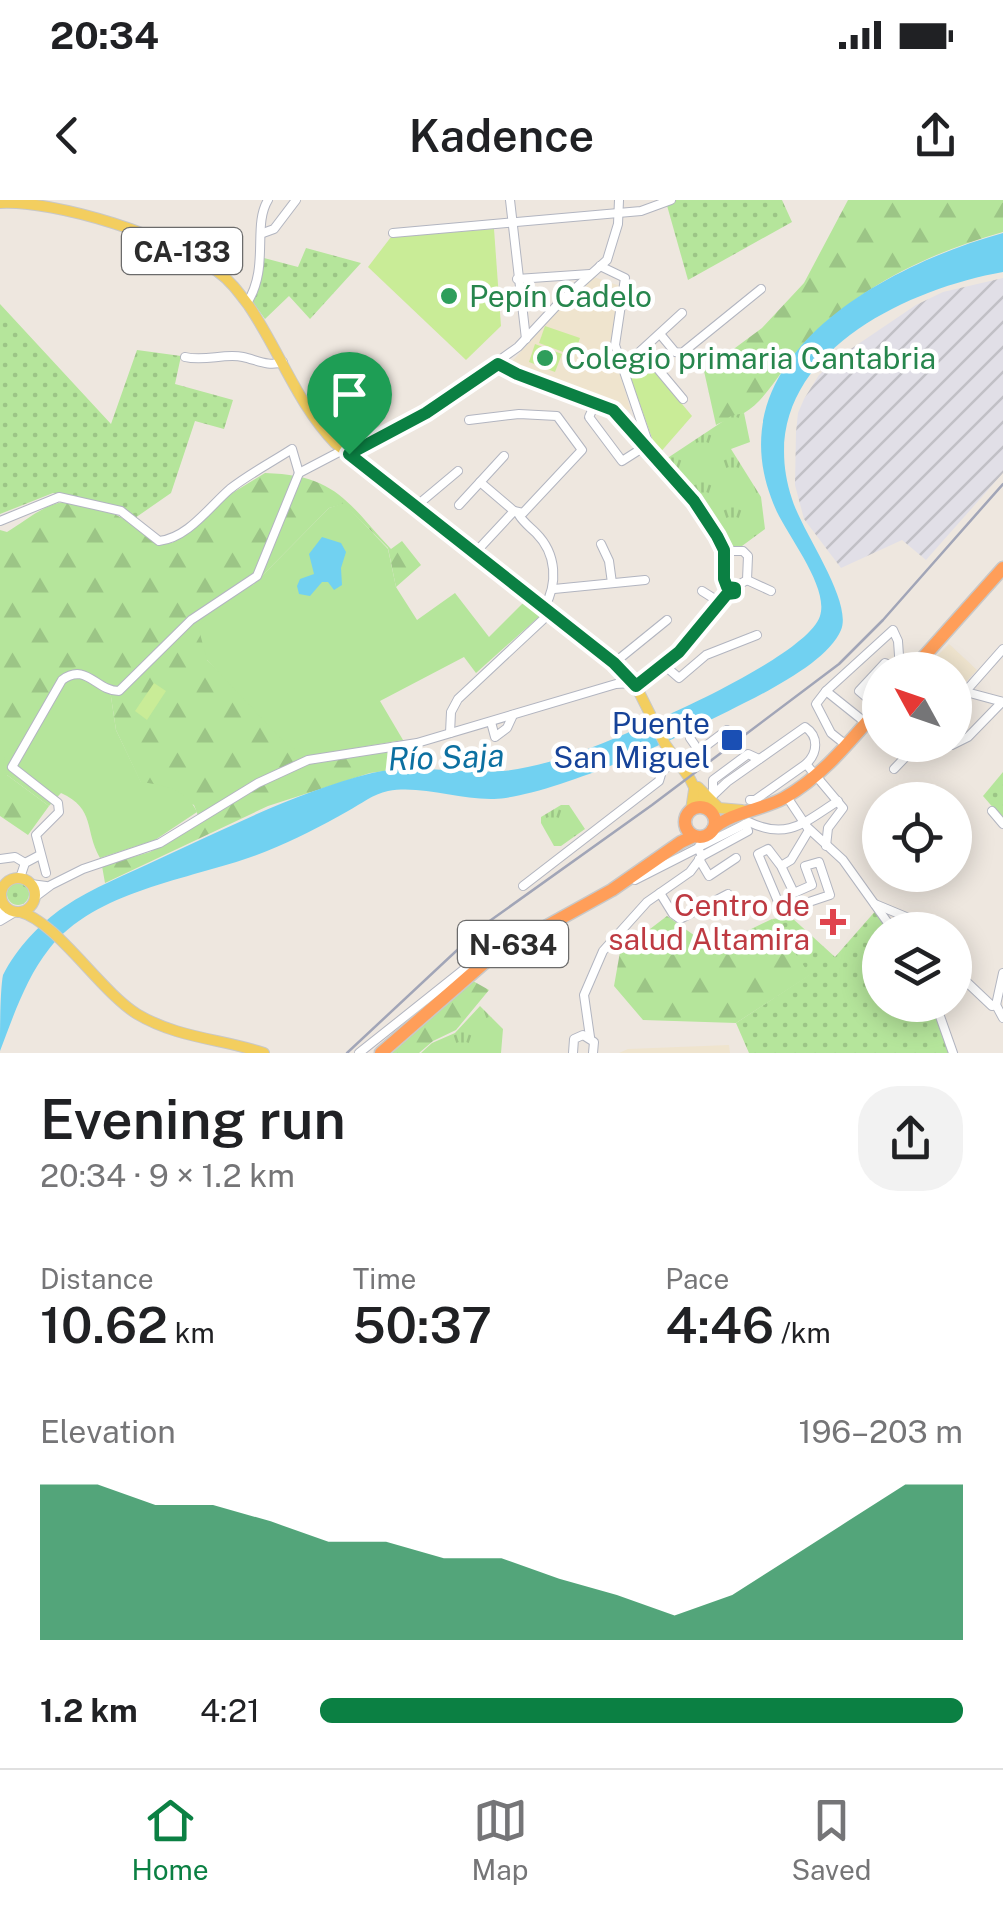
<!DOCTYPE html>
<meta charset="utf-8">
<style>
body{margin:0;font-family:"Public Sans",sans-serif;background:#f2f2f2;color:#202124;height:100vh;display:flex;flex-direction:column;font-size:38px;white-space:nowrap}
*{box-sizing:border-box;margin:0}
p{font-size:32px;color:#757577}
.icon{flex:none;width:55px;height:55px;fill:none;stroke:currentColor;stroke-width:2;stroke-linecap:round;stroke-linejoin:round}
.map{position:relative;height:853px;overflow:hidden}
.sheet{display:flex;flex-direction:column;background:#fff;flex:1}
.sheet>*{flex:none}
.needle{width:65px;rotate:310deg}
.tools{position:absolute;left:862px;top:452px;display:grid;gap:20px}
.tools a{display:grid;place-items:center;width:110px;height:110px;border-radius:50%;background:#fff;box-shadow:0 5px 25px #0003;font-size:50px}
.pin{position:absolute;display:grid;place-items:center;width:85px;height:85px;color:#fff;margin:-102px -42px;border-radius:50% 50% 50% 0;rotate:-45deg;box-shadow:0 0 10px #0007}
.pin .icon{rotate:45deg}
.round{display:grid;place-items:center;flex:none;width:105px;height:105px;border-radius:40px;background:#f2f2f2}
.summary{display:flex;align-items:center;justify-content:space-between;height:170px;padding:0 40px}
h1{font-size:55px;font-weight:600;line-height:75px}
.figures{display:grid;grid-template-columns:repeat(3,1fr);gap:15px;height:170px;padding:10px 40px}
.figures div{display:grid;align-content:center}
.figures b{font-size:50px;font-weight:600}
.figures small{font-size:28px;font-weight:400}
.figures p{font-size:28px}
.chart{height:280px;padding:20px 40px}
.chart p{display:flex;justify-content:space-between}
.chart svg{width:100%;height:180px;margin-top:10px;fill:#0b8043;opacity:.7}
ul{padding:0 40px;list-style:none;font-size:32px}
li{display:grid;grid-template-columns:160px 120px 1fr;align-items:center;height:75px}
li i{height:25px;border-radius:12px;background:#0b8043}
.status{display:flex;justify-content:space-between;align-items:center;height:70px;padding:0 50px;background:#fff;direction:ltr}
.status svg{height:28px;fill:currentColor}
header{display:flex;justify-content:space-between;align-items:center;height:130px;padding:0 40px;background:#fff;font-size:45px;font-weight:600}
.tab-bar{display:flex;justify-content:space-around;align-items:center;height:140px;border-top:2px solid #e0e0e0;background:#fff;font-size:28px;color:#757577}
.tab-bar a{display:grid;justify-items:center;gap:5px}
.tab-bar .on{color:#0b8043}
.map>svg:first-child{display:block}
.industrial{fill:url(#industrial-furrows)}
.education{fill:#efe4ce}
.grass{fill:url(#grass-dots)}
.forest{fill:url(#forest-firs)}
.park{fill:url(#park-tufts)}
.garden{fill:#b5e59b}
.pitch{fill:#c9ec97}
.water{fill:#71d1f1}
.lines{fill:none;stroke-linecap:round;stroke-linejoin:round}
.minor-casing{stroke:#b2b5c0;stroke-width:10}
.major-casing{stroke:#c8c8c8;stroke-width:12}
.highway-casing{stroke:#c8c8c8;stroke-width:15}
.minor{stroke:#fff;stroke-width:8}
.major{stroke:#f3ce5f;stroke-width:10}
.highway{stroke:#ff9e59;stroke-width:12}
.rail{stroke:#a1a5b7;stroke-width:2.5}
.route-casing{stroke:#fff;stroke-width:20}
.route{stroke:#0b8043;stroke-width:12}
.leisure-dot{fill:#2e9e5b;stroke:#fff;stroke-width:4}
.transit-dot{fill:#1a4fb4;stroke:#fff;stroke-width:4}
.health-dot{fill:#e0444e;stroke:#fff;stroke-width:4}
.labels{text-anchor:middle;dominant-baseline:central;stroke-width:9;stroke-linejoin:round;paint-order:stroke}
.shield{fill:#fff;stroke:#6b6b6b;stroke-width:2.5}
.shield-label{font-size:28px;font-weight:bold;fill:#2c2c2c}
.leisure-label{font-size:30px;fill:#27864d;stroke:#fff;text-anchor:start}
.transit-label{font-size:30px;fill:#164399;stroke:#fff;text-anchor:end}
.health-label{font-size:30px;fill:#be3a42;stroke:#fff;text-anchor:end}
.water-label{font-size:32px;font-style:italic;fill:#0c70a1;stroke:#fff}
</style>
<div class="status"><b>20:34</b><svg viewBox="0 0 49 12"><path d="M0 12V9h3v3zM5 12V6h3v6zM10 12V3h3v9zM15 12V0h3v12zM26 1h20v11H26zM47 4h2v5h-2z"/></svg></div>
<header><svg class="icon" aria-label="back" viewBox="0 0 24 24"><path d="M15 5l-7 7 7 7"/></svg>Kadence<svg class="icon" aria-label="share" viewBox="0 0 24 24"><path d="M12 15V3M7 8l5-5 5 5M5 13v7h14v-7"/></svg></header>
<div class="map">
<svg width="1003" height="853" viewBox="0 0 1003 853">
<defs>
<pattern id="industrial-furrows" width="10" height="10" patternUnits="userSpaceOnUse" patternTransform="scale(2.5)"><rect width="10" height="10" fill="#e1dfe7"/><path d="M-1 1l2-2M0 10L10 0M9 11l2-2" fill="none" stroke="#c1c0c6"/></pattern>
<pattern id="grass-dots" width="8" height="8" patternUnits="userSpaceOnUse" patternTransform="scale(2.5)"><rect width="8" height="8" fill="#b5e59b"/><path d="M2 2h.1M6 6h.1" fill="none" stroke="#9cc586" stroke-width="1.8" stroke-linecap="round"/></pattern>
<pattern id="forest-firs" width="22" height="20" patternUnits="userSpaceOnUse" patternTransform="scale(2.5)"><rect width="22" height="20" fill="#b5e59b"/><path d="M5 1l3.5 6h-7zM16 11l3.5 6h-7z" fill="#9cc586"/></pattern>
<pattern id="park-tufts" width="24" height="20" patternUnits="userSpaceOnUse" patternTransform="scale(2.5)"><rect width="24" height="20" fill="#b5e59b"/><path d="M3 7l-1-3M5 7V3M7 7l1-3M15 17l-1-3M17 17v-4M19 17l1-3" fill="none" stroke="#9cc586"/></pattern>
</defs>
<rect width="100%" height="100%" fill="#eee7df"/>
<polygon class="industrial" points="1003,78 1003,273 926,360 902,340 841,368 804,319 795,285 796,232 798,213 804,199 819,175 839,157 916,105 943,92"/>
<g class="education">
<polygon points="594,77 620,86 611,143 631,211 509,165 557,111"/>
<polygon points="949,444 977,470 960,488 955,486 955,470 923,470"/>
<polygon points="729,845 730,853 619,853 628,849"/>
</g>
<g class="grass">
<polygon points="671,0 782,0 792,22 688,80 666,2"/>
<polygon points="306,48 361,63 310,119 289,96 265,119 252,101 264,58 298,67"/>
<polygon points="0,104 111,224 137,150 181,156 175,184 233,200 224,229 195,221 171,293 135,318 121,307 53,293 0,314"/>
<polygon points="1003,572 1003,619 983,596"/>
<circle cx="18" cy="694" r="11"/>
<polygon points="878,708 893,730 880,730 880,805 936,805 955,853 749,853 736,823 809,775 772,719 791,717 835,757"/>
</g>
<g class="forest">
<path d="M848,0H1003V32C928,53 859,87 804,143C785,163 768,199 744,213C736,218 725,220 716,225L704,171L762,128L804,83Z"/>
<path d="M265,273C336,275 347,302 391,349L402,341L421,365L396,387L388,348L344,304L329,308L253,385L207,460L308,556L403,540L405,568L370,573L268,606L105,683L102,666L150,652L200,621L194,605L141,583L116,530L110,490L7,575L49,606L28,635L0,616V330L7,332C24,322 44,304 64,302C94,298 136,324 158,343H172L216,303Z"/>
<polygon points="667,716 712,748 772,719 810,775 736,823 643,820 614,786 620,752"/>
<polygon points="473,781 489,790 456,830 433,841 419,853 392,853"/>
</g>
<g class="park">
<polygon points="744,213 750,242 731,249 761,297 765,329 742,346 730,349 697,299 663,261 731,216"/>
<polygon points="561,605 569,605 585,629 561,646 554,646 541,623 541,617"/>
<polygon points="480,806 503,829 501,853 421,853 432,843 455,833"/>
</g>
<g class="garden">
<polygon points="344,303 388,349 396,387 417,420 455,393 489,437 525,401 536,413 542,414 476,473 464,457 380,501 403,540 308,556 287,545 207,460 198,426 212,412 253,385 329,308"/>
<path d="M77,467L110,490L116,530L141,582C164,585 187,589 197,612L155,640L100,658C84,630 96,609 61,593L49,606L7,575L3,568L5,555L65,470Z"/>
</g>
<g class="pitch">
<polygon points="494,29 501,126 466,160 368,67 391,37"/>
<polygon points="545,126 580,138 574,156 539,143"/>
<polygon points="535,144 562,154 555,172 529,162"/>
<polygon points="643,157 692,216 658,255 627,168"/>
<polygon points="154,483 166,491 147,520 135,511"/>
</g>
<g class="water">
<path d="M1003,33V72C896,91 748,165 792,299C802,332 853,401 841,430C825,469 736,506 699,526C653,550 543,597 494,599C459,600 422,585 388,591C373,594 361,604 348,611C322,626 294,640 267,651C198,679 98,687 49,749C26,778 13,817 0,851C0,832 0,790 3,775C16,749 40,723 64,707C93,687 128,674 159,659C229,627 297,592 372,573C413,563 459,574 502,571C551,567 615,539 661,518C694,504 810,449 820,416C829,388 790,339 777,312C707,160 883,66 1003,33Z"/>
<polygon points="322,337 341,343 346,352 341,368 342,385 334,390 328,382 322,382 310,396 299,394 297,386 300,379 314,374 309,354"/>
</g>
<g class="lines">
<g class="minor-casing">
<g id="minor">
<polyline points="510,0 526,139"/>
<polyline points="263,33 274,29 296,0"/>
<polyline points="393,33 641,11 671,0"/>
<polyline points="600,66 625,78 615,145 652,254"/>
<polyline points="517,79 590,74"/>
<path d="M247,103C270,67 252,26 268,0"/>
<polyline points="660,134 675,152 682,153 761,89"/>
<polyline points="642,150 683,199"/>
<path d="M185,157C205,162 224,153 243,157C257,160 268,167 283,162"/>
<polyline points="498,164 517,174 613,210 693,301 717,336 724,351 724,379 727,387"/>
<polyline points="622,168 682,113"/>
<polyline points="596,202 589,217 622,261 644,247"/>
<polyline points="469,220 519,214 557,216 582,250 523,313 514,311 474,354"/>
<polyline points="349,255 426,213 518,147 560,102 607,60 618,24 619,0"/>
<polyline points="480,282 514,311"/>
<polyline points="459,305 504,256"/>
<polyline points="415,307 458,271"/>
<path d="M519,315C524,323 529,326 536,333C557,354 558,384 544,408"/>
<path d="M0,321L59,297L121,311L159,341C188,338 209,307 230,289C249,274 272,262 292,249L299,273"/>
<polyline points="601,344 609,361 612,383"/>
<polyline points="724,351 743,351 748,356 747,380 735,387"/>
<polyline points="747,380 771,391"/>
<circle cx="731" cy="391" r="5"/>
<polyline points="554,389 645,380"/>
<polyline points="702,391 721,403"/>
<polyline points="614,463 667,420"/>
<polyline points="664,465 679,478 706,455 757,435"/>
<polyline points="636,486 679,452 727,394"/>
<polyline points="955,489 1003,502"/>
<polyline points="826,491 893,430 898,441 900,470"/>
<polyline points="965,492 1003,449"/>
<polyline points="868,499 880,485"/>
<polyline points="879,508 859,491 885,463 898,470"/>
<polyline points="491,522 495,537 507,528 513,515"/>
<polyline points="450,533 451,512 458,499 550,413"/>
<polyline points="846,545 831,533 816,504 826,491 866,523"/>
<polyline points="952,545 968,537 1002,502"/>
<polyline points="699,551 727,530"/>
<polyline points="683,569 695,559 699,551 690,538"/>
<polyline points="894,569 917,545"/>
<polyline points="713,593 713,580 748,554 759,559"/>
<polyline points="787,597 807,627 843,660 893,730"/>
<polyline points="750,600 755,600 806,564 843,608 828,628 826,646"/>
<path d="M707,601L727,582L805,527C819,536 818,553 806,564"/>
<polyline points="992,611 1003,624"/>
<path d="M703,645L749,622C788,641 806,621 838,601"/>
<polyline points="702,656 748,631 745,624"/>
<polyline points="0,659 15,657 25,663"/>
<polyline points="699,659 709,676 736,658"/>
<polyline points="781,666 768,649 758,654 782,711 830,695 819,662 805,666 812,685 794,693 781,666 791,660 809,630"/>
<path d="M46,673L36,635L59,612L58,603L12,567L62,480C86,462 96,491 119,491L191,420L257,376L299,273L343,250"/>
<polyline points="20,678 25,663 40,655"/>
<polyline points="635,680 698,648"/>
<polyline points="31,684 46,686"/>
<polyline points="523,686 659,581 662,571 677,560"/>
<polyline points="660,693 673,714 680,719 728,694"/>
<polyline points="35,697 51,685 83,669 160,643 258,583 308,560 417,543 616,484 633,483"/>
<polyline points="875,704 916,721 928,730"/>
<polyline points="0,719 3,702"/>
<polyline points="0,721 15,712"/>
<polyline points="955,771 992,806 996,805 1003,773"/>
<polyline points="936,805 953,853"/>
<polyline points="996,805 1003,818"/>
<polyline points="590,837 584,795 603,751 647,702 690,672 702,656 698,648 706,636"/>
<polyline points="359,853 467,767 476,769"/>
<polyline points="573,853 574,839 583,835 594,842 593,853"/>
</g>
</g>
<g class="major-casing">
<g id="major">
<path d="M0,3C57,0 173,37 218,72C231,81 240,94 249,106C279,150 298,205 335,243L614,463L636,486L665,544L690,579L705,609"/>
<polyline points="698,587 719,608 742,610"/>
<polyline points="691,610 694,590"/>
<circle cx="18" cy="695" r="17"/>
<path d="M20,712C56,721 100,791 137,814C177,838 222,839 264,853"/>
</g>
</g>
<g class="highway-casing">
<g id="highway">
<polyline points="912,470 1003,368"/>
<circle cx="700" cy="622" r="15"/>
<path d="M713,629C731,612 762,610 784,598C823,576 851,540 880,507"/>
<polyline points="381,853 491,757 612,690 681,642 694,636"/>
</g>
</g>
<use href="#minor" class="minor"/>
<use href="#major" class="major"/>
<use href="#highway" class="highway"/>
<polyline class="rail" points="347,853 484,725 652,605 839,464 883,420 1003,284"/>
</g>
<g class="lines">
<g class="route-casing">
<polygon id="route" points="498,164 517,174 613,210 694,301 717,336 724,350 724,379 727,387 735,388 735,393 727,394 679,452 636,486 614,463 349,254 426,213"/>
</g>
<use href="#route" class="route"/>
</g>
<g class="leisure-dot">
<circle cx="449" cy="96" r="10"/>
<circle cx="545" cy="158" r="10"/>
</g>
<rect class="transit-dot" x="720" y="528" width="24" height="24" rx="5"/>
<path class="health-dot" d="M828 707h10v10h10v10h-10v10h-10v-10h-10v-10h10z"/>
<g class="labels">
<g class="shield">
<rect x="122" y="28" width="120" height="46" rx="8"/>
<rect x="458" y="721" width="110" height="46" rx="8"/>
</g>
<g class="shield-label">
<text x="182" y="51">CA-133</text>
<text x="513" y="744">N-634</text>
</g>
<g class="leisure-label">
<text x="469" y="96">Pepín Cadelo</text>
<text x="565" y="158">Colegio primaria Cantabria</text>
</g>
<g class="transit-label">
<text x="710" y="523">Puente<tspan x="710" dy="34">San Miguel</tspan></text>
</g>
<g class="health-label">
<text x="810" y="705">Centro de<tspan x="810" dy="34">salud Altamira</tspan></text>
</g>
<g class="water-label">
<text transform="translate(446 557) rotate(-2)">Río Saja</text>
</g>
</g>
</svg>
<div class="tools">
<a><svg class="needle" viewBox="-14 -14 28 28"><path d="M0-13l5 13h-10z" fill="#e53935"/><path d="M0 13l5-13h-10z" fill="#757577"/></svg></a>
<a><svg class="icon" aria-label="locate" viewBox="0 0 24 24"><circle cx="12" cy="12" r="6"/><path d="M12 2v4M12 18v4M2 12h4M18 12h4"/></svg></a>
<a><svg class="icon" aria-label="layers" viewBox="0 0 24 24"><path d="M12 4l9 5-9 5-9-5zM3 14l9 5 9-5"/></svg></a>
</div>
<div class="pin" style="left:349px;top:254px;background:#1e9e55"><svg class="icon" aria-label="arrive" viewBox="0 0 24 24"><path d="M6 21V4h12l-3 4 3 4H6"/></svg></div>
</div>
<section class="sheet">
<div class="summary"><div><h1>Evening run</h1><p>20:34 · 9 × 1.2 km</p></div><a class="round"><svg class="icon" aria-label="share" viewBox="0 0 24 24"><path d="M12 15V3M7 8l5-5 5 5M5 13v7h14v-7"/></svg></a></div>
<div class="figures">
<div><p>Distance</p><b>10.62<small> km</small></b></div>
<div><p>Time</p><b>50:37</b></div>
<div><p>Pace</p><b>4:46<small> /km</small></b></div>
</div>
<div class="chart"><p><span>Elevation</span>196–203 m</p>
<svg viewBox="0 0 160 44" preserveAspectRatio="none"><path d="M0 44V6L10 6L20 11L30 11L40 15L50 20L60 20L70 24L80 24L90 29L100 33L110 38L120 33L130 24L140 15L150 6L160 6V44z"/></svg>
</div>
<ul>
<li><b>1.2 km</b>4:21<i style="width:100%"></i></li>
</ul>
</section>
<nav class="tab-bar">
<a class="on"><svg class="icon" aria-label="home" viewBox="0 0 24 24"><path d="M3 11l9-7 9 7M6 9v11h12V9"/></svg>Home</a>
<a><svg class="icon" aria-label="map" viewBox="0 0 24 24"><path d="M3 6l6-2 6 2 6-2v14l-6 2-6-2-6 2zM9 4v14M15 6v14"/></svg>Map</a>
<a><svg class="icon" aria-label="saved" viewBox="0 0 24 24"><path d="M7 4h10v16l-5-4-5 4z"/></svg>Saved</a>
</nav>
